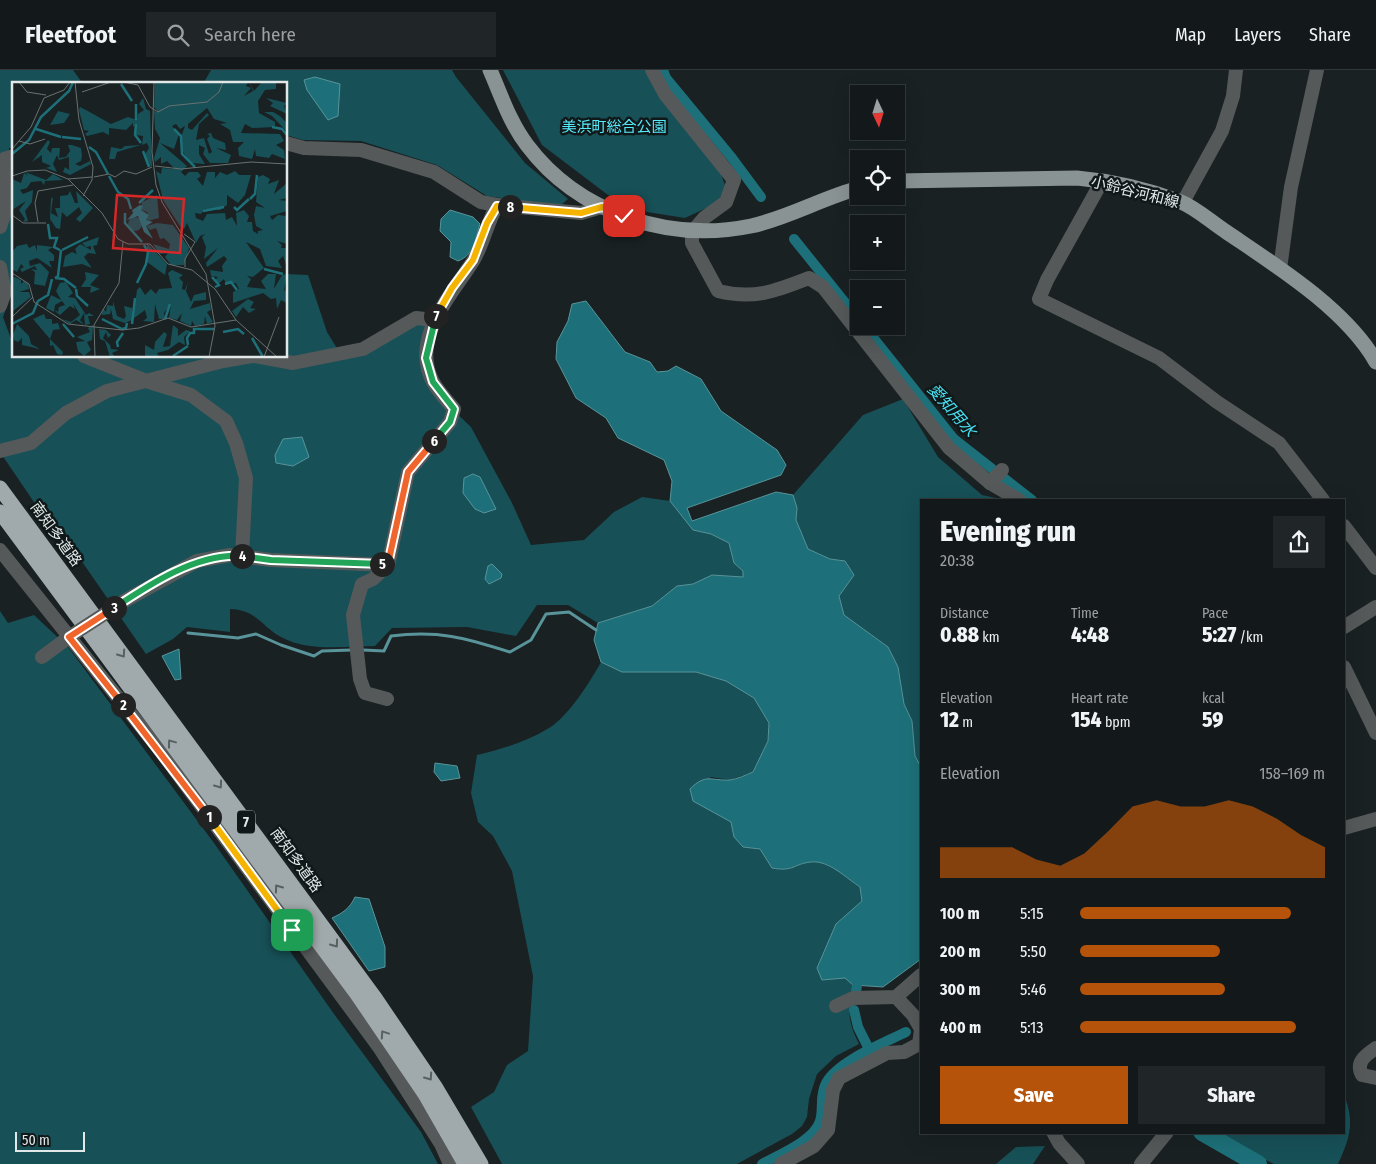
<!DOCTYPE html>
<meta charset="utf-8">
<style>
body{margin:0;font-family:"Fira Sans Condensed","Noto Sans JP",sans-serif;background:#202627;color:#f1f3f6;height:100vh;display:flex;flex-direction:column;font-size:19px;white-space:nowrap}
*{box-sizing:border-box;margin:0}
p{font-size:16px;color:#9da0a2}
.icon{flex:none;width:28px;height:28px;fill:none;stroke:currentColor;stroke-width:2;stroke-linecap:round;stroke-linejoin:round}
.map{position:relative;flex:1;overflow:hidden}
.drawer{position:absolute;left:920px;top:429px;width:425px;height:635px;display:flex;flex-direction:column;background:#13191a;border-radius:0px;box-shadow:0 5px 20px #0002,0 0 0 1px #323839}
.drawer>*{flex:none}
.needle{width:32px;rotate:176deg}
.buttons{position:absolute;left:850px;top:15px;display:grid;gap:10px}
.buttons a{display:grid;place-items:center;width:55px;height:55px;border-radius:0px;background:#13191a;box-shadow:0 5px 20px #0002,0 0 0 1px #323839;font-size:25px}
.scale{position:absolute;left:15px;bottom:12px;width:70px;box-sizing:border-box;padding-left:5px;border:2px solid #e2e8e8;border-top:0;font-size:14px;line-height:18px;white-space:nowrap;color:#e2e8e8;-webkit-text-stroke:4px #101819;paint-order:stroke}
.pin{position:absolute;display:grid;place-items:center;width:42px;height:42px;color:#fff;margin:-21px;border-radius:10px;box-shadow:0 2px 8px #0006}
.km{position:absolute;width:25px;height:25px;margin:-12px;border-radius:50%;background:#222;color:#fff;font-size:14px;line-height:25px;text-align:center}
.round{display:grid;place-items:center;flex:none;width:52px;height:52px;border-radius:0px;background:#202627}
.overview{display:flex;align-items:center;justify-content:space-between;height:85px;padding:0 20px}
h1{font-size:28px;font-weight:800;line-height:38px}
.stats{display:grid;grid-template-columns:repeat(3,1fr);gap:8px;height:85px;padding:5px 20px}
.stats div{display:grid;align-content:center}
.stats b{font-size:21px;font-weight:800}
.stats small{font-size:14px;font-weight:400}
.stats p{font-size:14px}
.chart{height:140px;padding:10px 20px}
.chart p{display:flex;justify-content:space-between}
.chart svg{width:100%;height:90px;margin-top:5px;fill:#b45309;opacity:.7}
.button{display:flex;gap:10px;margin-top:auto;padding:10px 20px}
.button a{flex:1;height:58px;border-radius:0px;background:#b45309;color:#fff;font-size:20px;font-weight:800;line-height:58px;text-align:center}
.button a+a{background:#202627;color:#f1f3f6}
ul{padding:0 20px;list-style:none;font-size:16px}
li{display:grid;grid-template-columns:80px 60px 1fr;align-items:center;height:38px}
li i{height:12px;border-radius:6px;background:#b45309}
header{display:flex;align-items:center;gap:30px;box-sizing:border-box;height:70px;padding:0 25px;background:#13191a;border-bottom:1px solid #323839}
header strong{font-size:24px}
nav{display:flex;gap:28px;margin-inline-start:auto;font-size:18px}
.search{width:350px;height:45px;background:#202627;display:flex;align-items:center;gap:12px;box-sizing:border-box;padding:0 18px;border-radius:0px;color:#9da0a2;font-size:19px}
.map>svg:first-child{display:block}
.green{fill:#175057}
.water{fill:#1d7079;stroke:#58949a}
.lines{fill:none;stroke-linecap:round;stroke-linejoin:round}
.stream{stroke:#58949a;stroke-width:3}
.canal{stroke:#1d7079;stroke-width:10}
.river{stroke:#1d7079;stroke-width:18}
.minor{stroke:#55595a;stroke-width:14}
.major{stroke:#8a9394;stroke-width:15}
.highway{stroke:#a0a9ab;stroke-width:15}
.minor-bridge{stroke:#55595a;stroke-width:14}
.oneway{stroke:#586062}
.split-1-casing{stroke:#fff;stroke-width:10}
.split-2-casing{stroke:#fff;stroke-width:10}
.split-3-casing{stroke:#fff;stroke-width:10}
.split-4-casing{stroke:#fff;stroke-width:10}
.split-5-casing{stroke:#fff;stroke-width:10}
.split-6-casing{stroke:#fff;stroke-width:10}
.split-7-casing{stroke:#fff;stroke-width:10}
.split-8-casing{stroke:#fff;stroke-width:10}
.split-9-casing{stroke:#fff;stroke-width:10}
.split-1{stroke:#f5b400;stroke-width:6}
.split-2{stroke:#f0652b;stroke-width:6}
.split-3{stroke:#f0652b;stroke-width:6}
.split-4{stroke:#22a559;stroke-width:6}
.split-5{stroke:#22a559;stroke-width:6}
.split-6{stroke:#f0652b;stroke-width:6}
.split-7{stroke:#22a559;stroke-width:6}
.split-8{stroke:#f5b400;stroke-width:6}
.split-9{stroke:#f5b400;stroke-width:6}
.labels{text-anchor:middle;dominant-baseline:central;stroke-width:5;stroke-linejoin:round;paint-order:stroke}
.shield{fill:#101819;stroke:#a3aaaa;stroke-width:1}
.shield-label{font-size:14px;font-weight:bold;fill:#e2e8e8}
.park-label{font-size:15px;fill:#56ebfc;stroke:#101819}
.street-label{font-size:15px;fill:#e2e8e8;stroke:#101819}
.water-label{font-size:16px;font-style:italic;fill:#47dff1;stroke:#101819}
.inset-river{fill:none;stroke:#1d7079;stroke-width:2.5}
.inset-road{fill:none;stroke:#697171;stroke-width:1}
.view{fill:#d62828;fill-opacity:0.15;stroke:#d62828;stroke-width:2.5}
.inset-edge{fill:none;stroke:#e2e8e8;stroke-width:2.5}
</style>
<header>
<strong>Fleetfoot</strong>
<div class="search"><svg class="icon" aria-label="search" viewBox="0 0 24 24"><circle cx="10" cy="10" r="6"/><path d="M15 15l6 6"/></svg>Search here</div>
<nav><a>Map</a><a>Layers</a><a>Share</a></nav>
</header>
<div class="map">
<svg width="1376" height="1094" viewBox="0 0 1376 1094">
<rect width="100%" height="100%" fill="#192122"/>
<g class="green">
<path d="M0,0H73L83,14H14V78H9L13,220L3,247L14,277V286H286V204L308,205L327,262L343,288L414,253H427L428,316L471,357L512,433L531,475L584,470L614,442L642,427L670,431L693,460L711,464L729,473L734,493L743,501V507L712,505L693,514L677,516L652,536L598,553L568,535H537L516,566L467,557L392,558L375,576C346,576 310,582 283,568C261,557 258,540 230,539V562L187,557L173,569L146,584L51,447L42,444L0,382Z"/>
<polygon points="211,0 452,0 456,7 525,93 568,129 560,136 487,126 437,95 361,71 303,70 286,65 286,14 203,14"/>
<polygon points="503,0 647,0 720,101 726,118 717,133 685,148 647,142 608,125 542,75"/>
<polygon points="903,329 938,387 982,425 1005,430 921,430 921,697 915,686 912,651 904,634 898,597 888,577 844,545 839,526 854,505 845,491 830,489 808,479 796,450 797,438 793,425 863,345"/>
<polygon points="0,541 8,553 34,545 68,577 214,773 334,944 421,1062 438,1094 0,1094"/>
<path d="M601,592L622,602H696L726,611L754,628L769,653L768,671L753,702L730,710L710,707L732,752L734,767L743,777L760,779L772,798C794,802 793,794 811,792C829,790 846,808 860,817L862,831L836,854L822,910L845,908L853,915C848,941 847,950 859,974L836,986L817,1004L809,1029L807,1047L802,1056L792,1064L737,1094H502L471,1037L494,1022L507,995L528,981L533,906L512,801L493,766L478,752L471,723L477,685C502,679 526,672 549,658C568,647 590,612 601,592Z"/>
<path d="M1344,1025C1355,1052 1350,1068 1338,1094H1274L1210,1063L1344,1062Z"/>
<polygon points="1045,1076 1033,1094 996,1094 1016,1077"/>
</g>
<g class="water">
<polygon points="315,7 340,14 338,46 328,50 307,20 304,10"/>
<path d="M450,140L473,147L480,154C475,170 474,185 458,191L450,187L451,172L440,161L441,149Z"/>
<path d="M586,231L625,282L650,292L657,302L668,301L676,296L701,309L721,341L777,380L786,395L781,405L687,438L692,451L776,422L793,425L797,438L796,450L808,479L830,489L845,491L854,505L839,526L844,545L888,577L898,597L904,634L912,651L915,686L921,697V889L883,917L853,915L845,908L822,910L817,898L836,854L862,831L860,817C846,808 829,790 811,792C793,794 794,802 772,798L760,779L743,777L734,767L731,752L693,731L690,719C706,703 711,711 730,710C737,709 746,705 753,702L768,671L769,653L754,628L726,611L696,602H622L601,592L594,570L598,553L652,536L677,516L693,514L712,505L743,507V501L734,493L729,473L711,464L693,460L670,431L672,411L664,390L618,368L606,348L576,328L556,289L557,272L568,251L572,234Z"/>
<polygon points="302,367 309,387 293,396 276,393 275,385 283,369"/>
<polygon points="473,404 480,407 496,439 484,443 475,439 463,423 464,408"/>
<polygon points="492,494 502,504 501,508 489,514 485,509 488,496"/>
<polygon points="179,579 181,609 175,610 162,586"/>
<polygon points="435,693 457,696 460,708 441,711 434,702"/>
<path d="M355,827L369,829L385,877V897L369,901L332,848C343,843 350,838 355,827Z"/>
</g>
<g class="lines">
<g class="stream">
<polyline points="188,563 238,568 256,564 281,575 314,586 322,581 352,580"/>
<path d="M363,580L384,581L391,566C439,560 465,568 510,582L531,570L546,544L569,542L596,560"/>
</g>
<g class="canal">
<polyline points="663,0 666,8 732,88 761,127"/>
<polyline points="794,169 859,250"/>
<polyline points="864,256 954,369 1032,430"/>
<polyline points="856,922 857,916"/>
<polyline points="854,940 858,957 870,981"/>
<path d="M762,1094C778,1085 814,1071 820,1051C824,1039 819,1026 826,1013C838,991 884,973 906,962"/>
</g>
<polyline class="river" points="1202,1062 1258,1094"/>
<g class="minor">
<path d="M652,0L665,24L734,110L726,132L704,148L692,162V173L718,221C754,230 776,221 809,208L823,217L949,378L990,413L1019,430"/>
<polyline points="286,73 304,78 361,80 434,102 481,132 497,135 581,143 602,137"/>
<polyline points="1102,111 1047,210 1039,229 1159,288 1217,332 1279,373 1323,430"/>
<polyline points="1183,132 1222,61 1233,26 1236,0"/>
<polyline points="0,157 4,145 4,89 14,86"/>
<polyline points="0,197 5,222 0,236"/>
<polyline points="1280,199 1291,117 1317,0"/>
<polyline points="84,286 149,312 191,325 226,351 236,373 246,408 242,486"/>
<polyline points="254,286 293,293 363,279 416,248 434,250"/>
<polyline points="0,381 31,373 66,343 107,321 223,291 252,286"/>
<polyline points="990,413 1002,400"/>
<polyline points="1344,456 1376,498"/>
<polyline points="0,480 163,684 379,977 441,1074 450,1094"/>
<polyline points="126,530 197,491 230,485 271,490 388,495"/>
<polyline points="1344,557 1376,537"/>
<polyline points="42,587 69,567"/>
<polyline points="1344,597 1376,663"/>
<path d="M387,629L365,623L360,609L353,545L362,514L373,509L388,495L408,402L450,352L454,339C447,331 438,321 433,312C410,268 451,226 473,191C483,175 487,153 497,135"/>
<polyline points="1344,758 1376,749"/>
<polyline points="896,927 913,945 921,959"/>
<polyline points="836,936 853,928 896,927 921,905"/>
<path d="M1376,978C1366,985 1355,992 1362,1005L1376,1008"/>
<polyline points="1053,1062 1059,1073 1078,1094"/>
<polyline points="781,1094 814,1076 828,1060 833,1020 839,1008 887,983 904,982 919,974 921,960"/>
<polyline points="1141,1094 1167,1062"/>
</g>
<g class="major">
<path d="M490,0C501,25 510,53 527,75C578,143 669,173 751,156C788,148 822,128 859,118"/>
<path d="M896,111L1077,108C1112,111 1149,120 1181,132C1196,138 1211,152 1225,161C1275,195 1346,239 1376,292"/>
</g>
<g class="highway">
<polyline points="0,418 375,928 436,1018 481,1094"/>
<polyline points="0,442 357,924 425,1024 465,1094"/>
</g>
<polyline class="minor-bridge" points="69,567 126,530"/>
</g>
<defs><path id="oneway-chevron" d="M-2-3.5L2.5 0L-2 3.5" fill="none" stroke-width="1.6" stroke-linecap="round" stroke-linejoin="round" transform="scale(1.25)"/></defs>
<g class="oneway">
<use href="#oneway-chevron" transform="translate(122 584) rotate(55)"/>
<use href="#oneway-chevron" transform="translate(171 673) rotate(-127)"/>
<use href="#oneway-chevron" transform="translate(219 715) rotate(54)"/>
<use href="#oneway-chevron" transform="translate(278 818) rotate(-126)"/>
<use href="#oneway-chevron" transform="translate(335 874) rotate(54)"/>
<use href="#oneway-chevron" transform="translate(384 964) rotate(-124)"/>
<use href="#oneway-chevron" transform="translate(429 1007) rotate(55)"/>
</g>
<g class="lines">
<g class="split-1-casing">
<polyline id="split-1" points="209,747 292,860"/>
</g>
<g class="split-2-casing">
<polyline id="split-2" points="123,635 209,747"/>
</g>
<g class="split-3-casing">
<polyline id="split-3" points="114,538 69,567 123,635"/>
</g>
<g class="split-4-casing">
<path id="split-4" d="M114,538C150,514 197,483 242,486"/>
</g>
<g class="split-5-casing">
<polyline id="split-5" points="242,486 271,490 382,494"/>
</g>
<g class="split-6-casing">
<polyline id="split-6" points="382,494 388,494 408,402 434,371"/>
</g>
<g class="split-7-casing">
<polyline id="split-7" points="434,371 450,352 454,339 433,312 426,288 436,246"/>
</g>
<g class="split-8-casing">
<polyline id="split-8" points="436,246 452,218 473,190 487,153 497,136 510,137"/>
</g>
<g class="split-9-casing">
<polyline id="split-9" points="510,137 581,143 602,137 624,146"/>
</g>
<use href="#split-1" class="split-1"/>
<use href="#split-2" class="split-2"/>
<use href="#split-3" class="split-3"/>
<use href="#split-4" class="split-4"/>
<use href="#split-5" class="split-5"/>
<use href="#split-6" class="split-6"/>
<use href="#split-7" class="split-7"/>
<use href="#split-8" class="split-8"/>
<use href="#split-9" class="split-9"/>
</g>
<g class="labels">
<rect class="shield" x="237" y="740.5" width="18" height="23" rx="4"/>
<g class="shield-label">
<text x="246" y="752">7</text>
</g>
<g class="park-label">
<text x="614" y="57">美浜町総合公園</text>
</g>
<g class="street-label">
<text transform="translate(1135 122) rotate(14)">小鈴谷河和線</text>
<text transform="translate(56 464) rotate(54)">南知多道路</text>
<text transform="translate(296 790) rotate(54)">南知多道路</text>
</g>
<g class="water-label">
<text transform="translate(952 340) rotate(49)">愛知用水</text>
</g>
</g>
<g transform="translate(12 12)">
<rect width="275" height="275" fill="#192122"/>
<path d="M143,0H236L234,4L239,6L232,14L241,9L237,0L242,9L249,1L264,0V7L253,8L246,19L247,31L263,40V45L240,46L233,42L229,51L268,52L272,59L264,63L272,68L273,77L260,72L257,76L244,74L243,67L240,77L227,74L226,66L232,60H221L218,48L208,42L215,41L202,37L195,26L176,42V46L180,48L195,31L197,33L187,42L184,58L192,56L197,72L200,70L195,57L198,54L195,52L199,51L201,56L213,61L214,68L204,66L219,73L216,81H198L191,72L193,66L187,63V72L193,82L179,81L171,70L168,58L173,44L168,47L164,42L160,44L167,52L162,67L148,61L175,84L169,90L173,94L177,90H186L189,94L185,97L191,104L195,90H203V96L208,90L215,93L223,89L227,93H239L233,113L226,121L215,113V123L208,128L193,127L189,132L183,131L184,136L191,139L195,132L213,131L214,138L220,135L225,144L224,131L232,128L237,134L235,140H240L241,149L246,152V149L251,148L244,144L242,133L244,124L253,126L244,120L246,95L251,93L258,97L256,102L267,98L262,112L275,101V116L267,118L275,119V129L258,134L260,138L266,133L275,134V162L265,159L270,163L269,166H275V185L271,174L266,179L270,186L254,184L248,167L234,160L252,186L241,195L235,194L239,197L235,205L254,207L249,199L256,192H264L262,207L270,193L275,192L272,209L275,207V221L269,218L265,227L264,216L259,217L251,211L221,221V210L227,207L224,201L214,202L212,197L206,202L203,198L206,195L199,194L198,188L211,190L210,184L215,177L212,174L195,185L194,181L206,166L192,177L194,165L190,155L193,152L188,154L184,161L175,141L172,147L168,144L151,118L144,89L149,92L150,86L163,87L155,79L149,82V75L143,80L142,76L148,56L143,47L142,29L146,30L142,25ZM131,16L134,27L138,29L140,84H138L132,74L137,66L135,61L130,63L131,54L124,53V42L121,45V41L114,48L97,46V53L91,50L75,54L73,52L77,49L72,48L67,28L68,25L74,28L99,42L116,35L125,38L126,32L132,28L127,22ZM254,16L275,21L272,24L275,32L258,24L261,21ZM46,29L58,32L52,41L38,43ZM252,30H261L268,34L275,41V50L260,34ZM36,58L38,60L35,67L39,71L40,66H48L47,76L54,75L58,69L56,63H60L69,66L70,74L69,79L63,82L68,84L78,79L79,82L58,93L51,90L53,85L57,88V75L47,78L45,73L41,82L45,90L34,86L39,84L30,80V73L20,80ZM129,63L105,70L103,77H97L99,65L109,67L113,64ZM13,90L34,98L41,92L51,98L33,99L32,103L29,99L19,100L15,106L8,108L11,112L21,108L20,120L13,129L16,139L11,140L13,137L7,128L14,119L0,128V97L9,101L12,91L16,94ZM58,109L63,121H66L64,109L81,126L68,140L64,137L70,131L67,125L55,135L50,130L48,147L44,146L38,137L39,117L41,115L39,131L46,135L43,126H48V114L56,113ZM145,113L147,136L136,139L133,136L137,134L135,130L129,128L130,120ZM116 142a7 7 0 1 1 14 0a7 7 0 1 1-14 0ZM145,141L161,143L177,166L172,183H159L153,175L156,171L147,172L141,162L157,167L158,162L152,156L148,157L144,146L138,148L134,144ZM87,155L85,163L81,164L84,172L76,171L72,175L80,186L70,182L51,185L53,174L60,170L65,172L63,167L68,162L79,168V164L74,165L70,161ZM135,161L155,182L153,193L135,180ZM15,162L17,166L23,163L25,169V163L41,165L36,168L42,173V179H37L40,186L25,176L17,179L18,184L28,181L37,190L33,204L22,202L23,190L19,187L25,188L23,184L10,190L8,187L12,185L9,182L5,190L0,187V170L5,164ZM160,188L171,193L167,196L171,200L170,207L173,208L176,200L174,209L179,220L182,213L194,210V218L182,219L178,227L198,221L199,228L195,230L201,240L195,242L193,234L192,242L183,244L180,239L179,244L168,239L170,231L165,238L157,236L159,222L152,231L153,237H147L143,222L142,240L131,239L135,236L133,228L121,237L125,208L128,205L133,213L139,207L144,212L147,207L160,206L156,191ZM73,190L87,193L78,203L88,207L78,211L79,205H69L74,197ZM3,195L9,198V202L12,199L16,201L17,207L7,210H17L19,215L1,229L0,196ZM54,200L61,211L56,215L63,216L74,233L77,231L82,234H76L78,242L73,243L72,231L68,238L72,243L64,238L58,242L50,237L59,240L68,233L61,221L63,227L58,224L48,233L44,230L43,228L46,230L47,225L53,223L50,219L43,223L42,230L34,226L39,213L49,218L44,209L48,201ZM236,217L242,220L238,226L244,227L237,231L231,225L224,235L220,229ZM101,219L105,234L112,237L114,234L112,224L120,226V238L113,241L101,237L99,227L98,232L90,233L91,226L94,230L95,223L101,224ZM32,232L34,237H40V242L46,241L48,247L41,248L38,257L51,270L50,273L45,272L41,263L38,264V257L21,237ZM5,242L17,254L19,262L28,267L10,263V256L6,260L2,258L1,253ZM81,243L80,258L75,260L79,268L72,274L66,269L64,260L73,259L65,255L78,250L76,246ZM161,243L166,247V254L174,248L178,249L172,255L173,263L167,260L156,268L145,271L147,275H133V263L142,268L143,260L152,250L155,252L151,265L158,264ZM87,247L94,248L99,253L96,256L94,250L91,256L98,263L99,267L107,268L100,271L103,275H98L93,259L88,257Z" fill="#175057"/>
<path d="M128,123L131,124L129,128L137,133L134,138L141,140L134,144L141,157L132,150L126,134L115,138L121,131L120,128Z" fill="#1d7079"/>
<path class="inset-river" d="M109,2L120,19M124,22V38M124,42L123,53L129,61M260,45L270,47L275,53M24,47L49,55M162,47L169,54L170,72L183,85M50,55L69,57M77,65L84,70L96,92M131,69L137,85M0,72L17,58L29,35L57,9L61,0M97,94L106,110L116,117L119,127M238,117L243,112L245,93M127,121L141,108M222,125L225,128L237,117M191,129L212,125M113,131V141L130,160M36,142L38,156H45L42,165L48,168M50,168L76,155M252,187L271,192M200,195L207,203L203,205M43,196L46,194L49,168M43,196L52,197L64,206M125,201L134,182L136,170L132,163M213,202L219,200L225,208M64,207L65,214L76,224M90,237L110,247L114,246L115,241M153,237L158,222M0,242L21,231L26,219L36,213L40,197M51,242L62,255M120,242L123,216M211,250L226,247L232,252M240,256L251,275M176,263L175,256L178,251H182V247H202M106,265L105,260L111,251M161,274L176,264"/>
<path class="inset-road" d="M7,0L15,10L34,13M63,0L67,38L81,85L80,98L71,114M112,0L126,3L138,25L146,30L157,24L195,20L207,10L211,0M142,0L140,70L144,103L150,120L194,192L203,244L197,275M70,10L99,0M7,59L18,62L33,57M0,67L19,45L32,16L52,8L58,0M143,84L169,87L239,80L275,82M0,94L15,89L33,88L56,97L80,95M82,95L97,92L103,95L112,89L124,92L140,85M56,97L90,131L106,157L116,162H138L156,182L180,188L203,207L224,238L265,275M0,133L11,141H34M26,140L23,121L26,109L61,103M172,152L183,160L173,177V185M0,191L17,202L22,220L56,242L110,248L127,246L156,236L179,245L224,238M0,235L21,215M83,275L82,243L107,201L111,160M252,275L267,235"/>
<path class="view" d="M105,113L172,117L168,171L101,166Z"/>
<rect width="275" height="275" class="inset-edge"/>
</g>
</svg>
<div class="buttons">
<a><svg class="needle" viewBox="-14 -14 28 28"><path d="M0-13l5 13h-10z" fill="#e53935"/><path d="M0 13l5-13h-10z" fill="#9da0a2"/></svg></a>
<a><svg class="icon" aria-label="locate" viewBox="0 0 24 24"><circle cx="12" cy="12" r="6"/><path d="M12 2v4M12 18v4M2 12h4M18 12h4"/></svg></a>
<a>+</a>
<a>−</a>
</div>
<div class="scale">50 m</div>
<div class="pin" style="left:292px;top:860px;background:#1e9e55"><svg class="icon" aria-label="arrive" viewBox="0 0 24 24"><path d="M6 21V4h12l-3 4 3 4H6"/></svg></div>
<div class="pin" style="left:624px;top:146px;background:#d93025"><svg class="icon" aria-label="check" viewBox="0 0 24 24"><path d="M5 12l5 5 9-10"/></svg></div>
<b class="km" style="left:209px;top:747px">1</b>
<b class="km" style="left:123px;top:635px">2</b>
<b class="km" style="left:114px;top:538px">3</b>
<b class="km" style="left:242px;top:486px">4</b>
<b class="km" style="left:382px;top:494px">5</b>
<b class="km" style="left:434px;top:371px">6</b>
<b class="km" style="left:436px;top:246px">7</b>
<b class="km" style="left:510px;top:137px">8</b>
<section class="drawer">
<div class="overview"><div><h1>Evening run</h1><p>20:38</p></div><a class="round"><svg class="icon" aria-label="share" viewBox="0 0 24 24"><path d="M12 15V3M7 8l5-5 5 5M5 13v7h14v-7"/></svg></a></div>
<div class="stats">
<div><p>Distance</p><b>0.88<small> km</small></b></div>
<div><p>Time</p><b>4:48</b></div>
<div><p>Pace</p><b>5:27<small> /km</small></b></div>
</div>
<div class="stats">
<div><p>Elevation</p><b>12<small> m</small></b></div>
<div><p>Heart rate</p><b>154<small> bpm</small></b></div>
<div><p>kcal</p><b>59</b></div>
</div>
<div class="chart"><p><span>Elevation</span>158–169 m</p>
<svg viewBox="0 0 160 44" preserveAspectRatio="none"><path d="M0 44V29L10 29L20 29L30 29L40 35L50 38L60 32L70 21L80 9L90 6L100 9L110 9L120 6L130 9L140 15L150 23L160 29V44z"/></svg>
</div>
<ul>
<li><b>100 m</b>5:15<i style="width:86%"></i></li>
<li><b>200 m</b>5:50<i style="width:57%"></i></li>
<li><b>300 m</b>5:46<i style="width:59%"></i></li>
<li><b>400 m</b>5:13<i style="width:88%"></i></li>
</ul>
<div class="button"><a>Save</a><a>Share</a></div>
</section>
</div>
